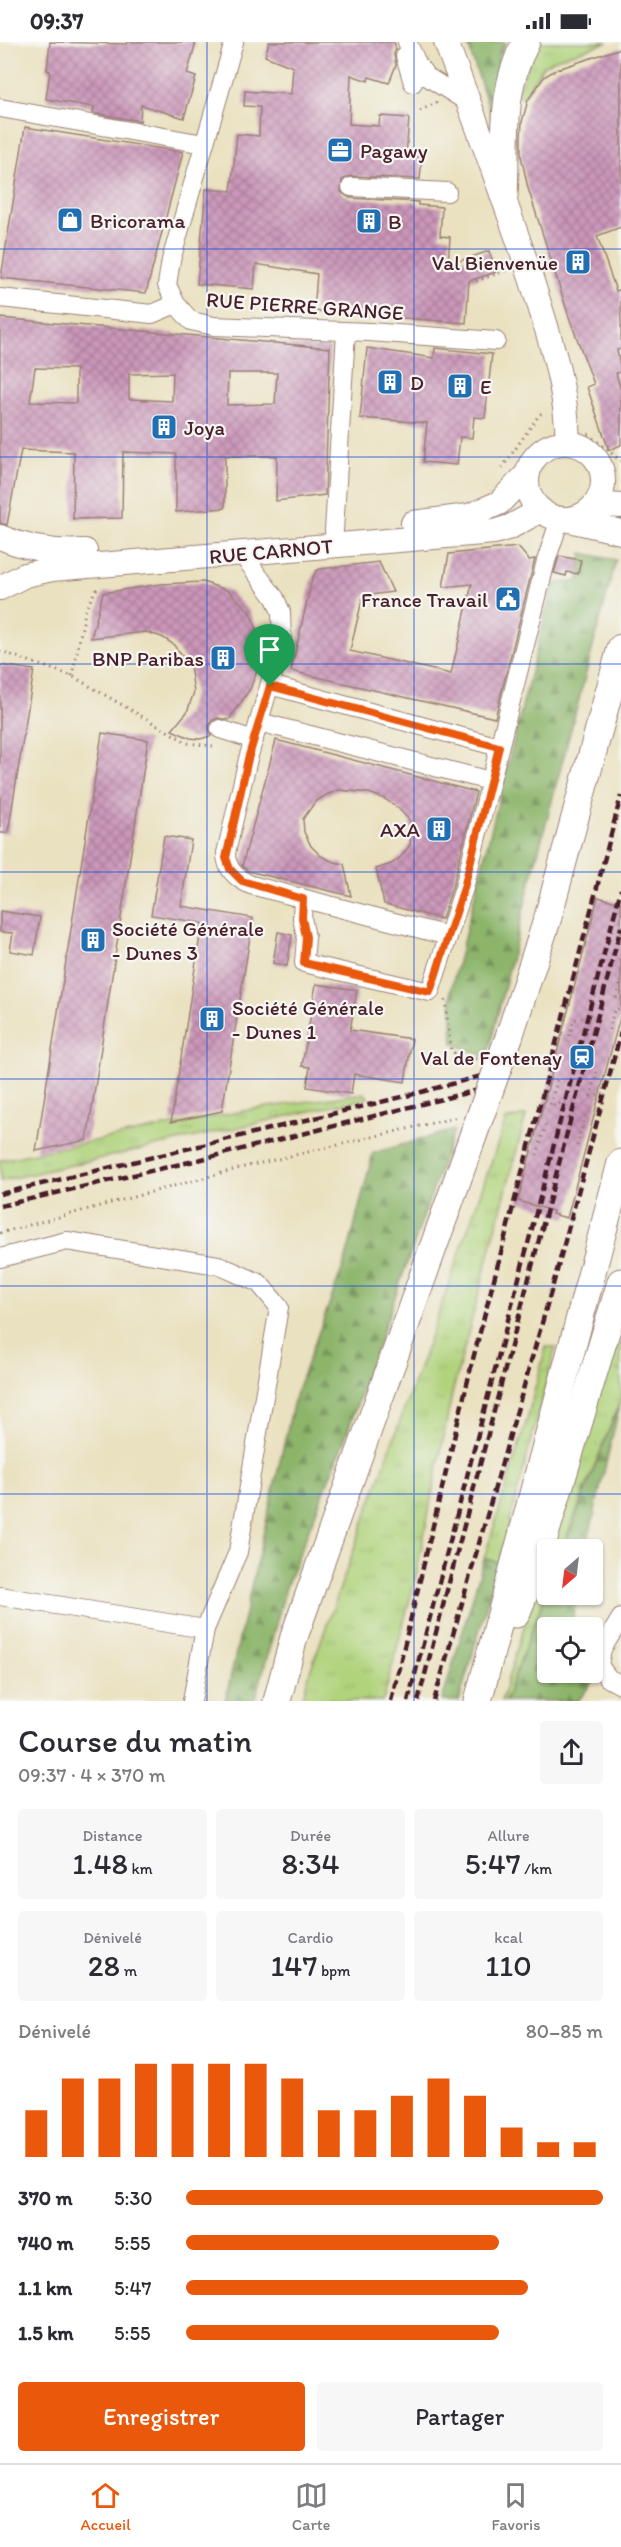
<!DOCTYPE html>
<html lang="fr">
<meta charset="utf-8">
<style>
body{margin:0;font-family:Itim,sans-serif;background:#f7f7f7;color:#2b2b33;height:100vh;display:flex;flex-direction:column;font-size:22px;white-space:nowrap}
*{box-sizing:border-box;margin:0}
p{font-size:20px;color:#7c7c81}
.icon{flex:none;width:33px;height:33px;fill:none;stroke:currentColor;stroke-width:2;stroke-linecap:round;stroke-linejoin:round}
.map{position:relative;height:1659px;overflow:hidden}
.side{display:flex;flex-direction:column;background:#fff;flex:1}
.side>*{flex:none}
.needle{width:39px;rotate:208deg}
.tools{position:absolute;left:537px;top:1497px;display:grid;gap:12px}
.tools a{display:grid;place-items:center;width:66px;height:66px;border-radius:6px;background:#fff;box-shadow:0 2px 4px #0004;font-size:30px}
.pin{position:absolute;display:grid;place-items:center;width:51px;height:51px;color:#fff;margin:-62px -26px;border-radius:50% 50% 50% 0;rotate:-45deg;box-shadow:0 0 6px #0007}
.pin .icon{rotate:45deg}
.round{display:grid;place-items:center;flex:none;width:63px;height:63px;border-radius:6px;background:#f7f7f7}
.overview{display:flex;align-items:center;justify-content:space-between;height:102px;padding:0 18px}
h1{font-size:33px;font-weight:600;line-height:45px}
.stats{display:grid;grid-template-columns:repeat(3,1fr);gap:9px;height:102px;padding:6px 18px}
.stats div{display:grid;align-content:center;border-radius:6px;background:#f7f7f7;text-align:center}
.stats b{font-size:30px;font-weight:600}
.stats small{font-size:16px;font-weight:400}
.stats p{font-size:16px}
.chart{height:168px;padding:12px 18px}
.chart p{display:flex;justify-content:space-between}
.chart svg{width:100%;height:108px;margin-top:6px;stroke:#ea580c;stroke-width:6}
.cta{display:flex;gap:12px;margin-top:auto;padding:12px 18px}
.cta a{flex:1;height:69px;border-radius:6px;background:#ea580c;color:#fff;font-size:24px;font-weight:600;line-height:69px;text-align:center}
.cta a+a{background:#f7f7f7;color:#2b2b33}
ul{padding:0 18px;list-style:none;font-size:20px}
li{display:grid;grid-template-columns:96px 72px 1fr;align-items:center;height:45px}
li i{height:15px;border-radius:8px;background:#ea580c}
.status{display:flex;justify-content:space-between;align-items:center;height:42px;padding:0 30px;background:#fff;direction:ltr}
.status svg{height:16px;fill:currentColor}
.tab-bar{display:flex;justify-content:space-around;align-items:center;height:84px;border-top:2px solid #e1e1e2;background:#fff;font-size:16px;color:#7c7c81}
.tab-bar a{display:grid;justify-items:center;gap:3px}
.tab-bar .on{color:#ea580c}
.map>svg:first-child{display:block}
.grass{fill:url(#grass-tufts);stroke:#7d7953;stroke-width:1.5}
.forest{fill:url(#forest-firs);stroke:#6b6a4b;stroke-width:1.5}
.building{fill:url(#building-cross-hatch);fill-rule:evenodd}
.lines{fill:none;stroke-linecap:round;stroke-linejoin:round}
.minor-casing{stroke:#9a8076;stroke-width:20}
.major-casing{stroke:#9a8076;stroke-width:26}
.highway-casing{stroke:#9a8076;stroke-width:29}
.path{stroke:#9a8076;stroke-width:3;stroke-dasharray:1.5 4.5;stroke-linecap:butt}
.minor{stroke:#fff;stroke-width:18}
.major{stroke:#fff;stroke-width:24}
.highway{stroke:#fff;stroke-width:27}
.rail{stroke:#4a1f2b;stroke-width:4.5;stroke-dasharray:9 4.5;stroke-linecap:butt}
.highway-bridge-casing{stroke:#9a8076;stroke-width:29;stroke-linecap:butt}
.highway-bridge{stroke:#fff;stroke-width:27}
.route-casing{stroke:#fff;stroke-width:12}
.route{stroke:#ea580c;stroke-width:8}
.grid{fill:none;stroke:#1d4ed8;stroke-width:1.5;stroke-opacity:0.55}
.labels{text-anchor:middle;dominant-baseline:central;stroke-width:4.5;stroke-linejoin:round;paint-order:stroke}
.poi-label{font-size:21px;fill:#4a1f2b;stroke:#f6f6f2;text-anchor:start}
.street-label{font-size:21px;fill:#4a1f2b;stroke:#f6f6f2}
</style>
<div class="status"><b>09:37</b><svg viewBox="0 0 49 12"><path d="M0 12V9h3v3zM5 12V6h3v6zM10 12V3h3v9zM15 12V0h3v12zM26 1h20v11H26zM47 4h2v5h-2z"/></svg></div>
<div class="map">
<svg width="621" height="1659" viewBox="0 0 621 1659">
<defs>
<pattern id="grass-tufts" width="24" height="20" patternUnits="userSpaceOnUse" patternTransform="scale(1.5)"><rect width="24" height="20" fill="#b0d37b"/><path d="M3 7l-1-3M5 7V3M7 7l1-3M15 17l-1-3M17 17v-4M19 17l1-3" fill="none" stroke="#99b56a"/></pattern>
<pattern id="forest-firs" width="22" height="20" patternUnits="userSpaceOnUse" patternTransform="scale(1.5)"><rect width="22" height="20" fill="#8cb56b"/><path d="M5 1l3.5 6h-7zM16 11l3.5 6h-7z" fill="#749358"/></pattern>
<pattern id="building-cross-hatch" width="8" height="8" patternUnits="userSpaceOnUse" patternTransform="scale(1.5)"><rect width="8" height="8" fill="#cb97ba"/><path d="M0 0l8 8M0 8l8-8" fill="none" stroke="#a77b97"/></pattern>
</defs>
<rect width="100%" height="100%" fill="#f6f6f2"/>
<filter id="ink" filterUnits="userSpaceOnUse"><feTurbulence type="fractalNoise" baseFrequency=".0167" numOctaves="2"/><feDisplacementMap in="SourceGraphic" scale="12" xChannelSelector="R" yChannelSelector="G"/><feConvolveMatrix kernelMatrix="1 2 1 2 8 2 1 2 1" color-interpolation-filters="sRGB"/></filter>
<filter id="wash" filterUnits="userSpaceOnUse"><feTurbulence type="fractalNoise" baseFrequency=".008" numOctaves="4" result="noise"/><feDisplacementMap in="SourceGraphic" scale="24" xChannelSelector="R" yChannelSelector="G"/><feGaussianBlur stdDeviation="1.35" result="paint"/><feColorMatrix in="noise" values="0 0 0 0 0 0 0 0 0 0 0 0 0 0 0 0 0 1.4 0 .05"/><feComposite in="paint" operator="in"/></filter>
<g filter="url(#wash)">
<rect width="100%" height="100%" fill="#eae1c0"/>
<g class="grass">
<polygon points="537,0 608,0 553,18 543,24 524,54 516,54"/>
<polygon points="365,1051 368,1056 0,1139 0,1118 248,1068"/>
<polygon points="526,1073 452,1352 416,1534 383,1659 302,1659 308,1635 426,1307 506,1078"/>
<polygon points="615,1294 621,1304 621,1357 562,1507 548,1508"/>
<polygon points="546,1305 556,1305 499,1520 484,1517 528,1374"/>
<polygon points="547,1511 547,1547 505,1659 501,1659"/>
</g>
<g class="forest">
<polygon points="467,0 506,0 499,15 494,81"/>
<polygon points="582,511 616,518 530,841 487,1016 453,1001 451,948 553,542 579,539"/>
<polygon points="454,1088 344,1399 286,1545 255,1659 225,1659 295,1354 346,1217 373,1111"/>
<polygon points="621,1357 586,1507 563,1507"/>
<polygon points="484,1517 499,1520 459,1659 442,1659"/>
<polygon points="547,1549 548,1552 577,1553 571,1585 548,1586 548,1630 593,1630 598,1633 578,1659 505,1659"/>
</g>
<g id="blocks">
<g class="building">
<polygon points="50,0 127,2 127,0 196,0 187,32 196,35 184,76 141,63 140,79 93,71 94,65 46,57 50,29 47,28"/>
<polygon points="269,0 394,0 396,7 394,12 396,23 389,41 369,35 368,39 351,33 349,82 379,84 380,74 409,76 406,114 422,115 420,137 351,134 342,138 341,150 350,156 418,160 418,163 442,165 440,194 450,195 448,223 489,209 496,230 469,239 466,281 314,269 317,232 256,222 254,247 197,242 206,147 231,149 237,92 259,94 260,65 244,64 245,49 291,52 293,25 265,14"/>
<polygon points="621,6 621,185 597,194 616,249 621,247 621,307 617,308 621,330 616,331 621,348 621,403 609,408 587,345 594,342 569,275 528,146 521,114 521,95 522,80 528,58 544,35 555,28"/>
<polygon points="25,85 183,110 146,251 1,236"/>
<path d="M0,276L330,306L325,453L276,459L277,414H225V466L176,470V412L123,410L122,476L73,477L74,410L21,408L7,483L0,481ZM35,326L76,327V361L30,360ZM173,331L172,359L129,357V332ZM228,331H277L275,362L227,363Z"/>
<polygon points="367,306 434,316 435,306 492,312 485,376 474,375 472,396 460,395 457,423 423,420 427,381 360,376"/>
<polygon points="518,505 529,518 535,517 495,676 291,629 312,537 316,529 320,527 379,520 393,550 363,554 350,609 451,632 472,542 443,545 449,512"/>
<polygon points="559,514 581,518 578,532 567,530 566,534 554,531"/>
<polygon points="203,540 229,549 249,569 260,594 262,607 261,619 250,647 229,678 218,676 213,678 209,684 211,694 200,697 190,696 172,688 187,670 194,650 190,624 173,602 162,595 146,590 91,596 103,551 161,542"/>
<polygon points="0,623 34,628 8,791 0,791"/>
<polygon points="102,691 148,698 87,1098 36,1109"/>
<polygon points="276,698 476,750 453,843 442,877 384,862 376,827 391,822 401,815 410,803 411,791 410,779 399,767 385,757 369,751 339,748 326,753 315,760 303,777 304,790 311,804 321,814 334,820 344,822 351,854 248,829 242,824"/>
<polygon points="164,794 191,798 181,864 253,876 222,1069 171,1080 202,881 151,873"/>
<polygon points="598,855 621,861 621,971 567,1176 552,1172 553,1169 518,1159"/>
<polygon points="0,869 40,875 34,913 10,909 13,891 0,890"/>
<polygon points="278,890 292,893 287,924 273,921"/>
<polygon points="316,942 357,948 350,988 412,997 405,1040 354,1032 351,1052 307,1045 310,1025 302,1024"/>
</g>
</g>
</g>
<g filter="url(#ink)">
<use href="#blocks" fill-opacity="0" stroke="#9a8076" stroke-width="1.5"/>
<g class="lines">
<g class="minor-casing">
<g id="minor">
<polyline points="234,0 171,218 167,243 176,262 191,279 214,284 369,290 496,299"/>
<polyline points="407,0 418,23 426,34 469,61"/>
<polyline points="405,14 413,41"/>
<polyline points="0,66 204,102"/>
<polyline points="351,145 447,150"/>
<polyline points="0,256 152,272 176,262"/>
<polyline points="334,489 346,290"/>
<path d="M241,511L275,556L281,570L282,600L248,717L226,811C226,827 237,837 251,843L448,894"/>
<polyline points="270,643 499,705"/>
<polyline points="259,680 490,739"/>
<polyline points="220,687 254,698"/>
<polyline points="303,857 302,876 306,895 304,921 430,950 464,846 546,519 560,477"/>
<polyline points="0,1216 67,1199 218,1223 259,1241 279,1265 238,1510 205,1587 0,1554"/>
<polyline points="621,1576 602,1607 599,1623 608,1636 621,1643"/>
<polyline points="192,1659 205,1587"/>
</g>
</g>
<g class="major-casing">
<g id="major">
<path d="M446,0C475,77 504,154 530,233C547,287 567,344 568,401"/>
<circle cx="565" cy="439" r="38"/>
<polyline points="596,462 621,464"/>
<polyline points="565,477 621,490"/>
<polyline points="413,481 469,474 499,461 528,431"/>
<path d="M0,495C28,507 55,511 85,509"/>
<polyline points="0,546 25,533 52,527 494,490 510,485 541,468"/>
</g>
</g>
<g class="highway-casing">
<g id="highway">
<path d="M504,154C507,99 499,50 526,0"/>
<polyline points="509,995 548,875 621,606"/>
<polyline points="516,1572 535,1526 621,1240"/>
<polyline points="277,1659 294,1595 473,1094"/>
<polyline points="478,1659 621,1121"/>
</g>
</g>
<g class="path">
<polyline points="420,69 437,60"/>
<polyline points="476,239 507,228"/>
<polyline points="588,392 621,419"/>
<polyline points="502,426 539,373 545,369"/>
<polyline points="0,609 72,634 188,701 213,704"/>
<polyline points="72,634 86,566 98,544"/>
<polyline points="616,956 621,938"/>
<polyline points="445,958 451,1009 460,1015 478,1017"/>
<polyline points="609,988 614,968 621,966"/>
<polyline points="568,1000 574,978 588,974"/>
<polyline points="597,1030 591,1054 608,1051"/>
<polyline points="557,1038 550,1064 567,1060"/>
<polyline points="577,1104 586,1070"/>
<polyline points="537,1113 547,1078"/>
<polyline points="0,1191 248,1124 458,1075"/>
</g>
<use href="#minor" class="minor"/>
<use href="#major" class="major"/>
<use href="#highway" class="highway"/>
<g class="rail">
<polyline points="0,1152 406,1054 485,1033"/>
<polyline points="0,1164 198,1118 478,1048"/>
<polyline points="391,1659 473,1317 621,754"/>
<polyline points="408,1659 621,847"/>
<polyline points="418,1659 621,885"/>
<polyline points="434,1659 558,1225 621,990"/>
</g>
<g class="highway-bridge-casing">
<polyline id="highway-bridge" points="473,1094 509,995"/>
</g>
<use href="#highway-bridge" class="highway-bridge"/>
</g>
</g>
<g class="lines" filter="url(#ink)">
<g class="route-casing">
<polygon id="route" points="270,644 499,705 464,846 430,950 304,921 306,895 302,876 303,857 242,839 230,827 226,816 248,717"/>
</g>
<use href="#route" class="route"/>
</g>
<path class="grid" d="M207,0V1659M414,0V1659M0,207H621M0,415H621M0,622H621M0,830H621M0,1037H621M0,1244H621M0,1452H621"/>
<defs>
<g id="office-square" transform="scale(1.35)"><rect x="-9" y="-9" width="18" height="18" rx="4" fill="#1f6fb2" stroke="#f6f6f2"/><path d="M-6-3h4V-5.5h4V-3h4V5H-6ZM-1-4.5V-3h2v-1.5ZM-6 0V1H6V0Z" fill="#fff"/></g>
<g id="shop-square" transform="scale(1.35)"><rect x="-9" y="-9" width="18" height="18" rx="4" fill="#1f6fb2" stroke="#f6f6f2"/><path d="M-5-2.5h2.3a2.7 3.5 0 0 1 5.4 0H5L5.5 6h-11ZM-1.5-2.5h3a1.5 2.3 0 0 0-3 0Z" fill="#fff"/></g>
<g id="building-square" transform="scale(1.35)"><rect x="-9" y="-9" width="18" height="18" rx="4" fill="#1f6fb2" stroke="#f6f6f2"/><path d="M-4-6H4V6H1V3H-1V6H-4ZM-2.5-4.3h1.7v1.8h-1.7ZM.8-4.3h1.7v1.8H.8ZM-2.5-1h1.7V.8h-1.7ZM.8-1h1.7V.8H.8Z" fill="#fff"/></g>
<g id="civic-square" transform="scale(1.35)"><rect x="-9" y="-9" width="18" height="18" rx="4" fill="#1f6fb2" stroke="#f6f6f2"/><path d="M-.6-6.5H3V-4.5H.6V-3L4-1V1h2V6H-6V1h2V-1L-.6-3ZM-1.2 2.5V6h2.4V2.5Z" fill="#fff"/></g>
<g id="station-square" transform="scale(1.35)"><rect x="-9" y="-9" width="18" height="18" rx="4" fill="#1f6fb2" stroke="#f6f6f2"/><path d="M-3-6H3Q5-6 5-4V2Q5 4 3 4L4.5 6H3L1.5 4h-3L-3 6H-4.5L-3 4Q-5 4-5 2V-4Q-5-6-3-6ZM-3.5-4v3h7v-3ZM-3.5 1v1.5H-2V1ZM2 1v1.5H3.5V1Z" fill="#fff"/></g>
</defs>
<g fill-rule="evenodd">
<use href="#office-square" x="340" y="108"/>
<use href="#shop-square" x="70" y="178"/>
<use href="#building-square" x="369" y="179"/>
<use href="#building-square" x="578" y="220"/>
<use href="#building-square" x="390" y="340"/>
<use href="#building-square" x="460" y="344"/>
<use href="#building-square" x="164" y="385"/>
<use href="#civic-square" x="508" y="557"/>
<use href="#building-square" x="223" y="616"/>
<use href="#building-square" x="439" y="787"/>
<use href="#building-square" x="93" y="898"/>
<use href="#building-square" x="212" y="977"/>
<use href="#station-square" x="582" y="1015"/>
</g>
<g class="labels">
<g class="poi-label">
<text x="360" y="108">Pagawy</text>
<text x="90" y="178">Bricorama</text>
<text x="388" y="179">B</text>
<text x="558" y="220" text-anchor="end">Val Bienvenüe</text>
<text x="410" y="340">D</text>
<text x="480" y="344">E</text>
<text x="184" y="385">Joya</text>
<text x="488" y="557" text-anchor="end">France Travail</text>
<text x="204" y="616" text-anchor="end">BNP Paribas</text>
<text x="420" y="787" text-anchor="end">AXA</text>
<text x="112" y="886">Société Générale<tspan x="112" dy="24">- Dunes 3</tspan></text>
<text x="232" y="965">Société Générale<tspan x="232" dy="24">- Dunes 1</tspan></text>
<text x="562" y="1015" text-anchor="end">Val de Fontenay</text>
</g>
<g class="street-label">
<text transform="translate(305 264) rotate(4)">RUE PIERRE GRANGE</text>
<text transform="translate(271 509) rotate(-5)">RUE CARNOT</text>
</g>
</g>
</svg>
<div class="tools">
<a><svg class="needle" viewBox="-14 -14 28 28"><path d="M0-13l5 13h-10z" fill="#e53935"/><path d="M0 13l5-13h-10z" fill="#7c7c81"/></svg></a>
<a><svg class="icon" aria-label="locate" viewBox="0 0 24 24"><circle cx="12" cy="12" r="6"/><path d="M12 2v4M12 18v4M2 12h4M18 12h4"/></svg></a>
</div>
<div class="pin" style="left:270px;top:644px;background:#1e9e55"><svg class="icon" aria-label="arrive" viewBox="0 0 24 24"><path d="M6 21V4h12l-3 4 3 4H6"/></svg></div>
</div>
<section class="side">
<div class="overview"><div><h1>Course du matin</h1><p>09:37 · 4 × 370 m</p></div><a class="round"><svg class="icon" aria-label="share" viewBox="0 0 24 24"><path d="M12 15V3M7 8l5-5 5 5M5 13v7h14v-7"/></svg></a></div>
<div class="stats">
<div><p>Distance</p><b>1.48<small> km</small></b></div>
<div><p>Durée</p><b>8:34</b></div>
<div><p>Allure</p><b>5:47<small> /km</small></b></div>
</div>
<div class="stats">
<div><p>Dénivelé</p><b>28<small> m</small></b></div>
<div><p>Cardio</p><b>147<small> bpm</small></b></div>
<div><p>kcal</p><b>110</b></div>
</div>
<div class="chart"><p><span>Dénivelé</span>80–85 m</p>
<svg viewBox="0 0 160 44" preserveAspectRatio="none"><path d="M5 44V25M15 44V12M25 44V12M35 44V6M45 44V6M55 44V6M65 44V6M75 44V12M85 44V25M95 44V25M105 44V19M115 44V12M125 44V19M135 44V32M145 44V38M155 44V38"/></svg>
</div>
<ul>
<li><b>370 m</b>5:30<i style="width:100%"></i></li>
<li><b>740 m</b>5:55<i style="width:75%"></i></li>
<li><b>1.1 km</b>5:47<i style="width:82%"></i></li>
<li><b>1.5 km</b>5:55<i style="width:75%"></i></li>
</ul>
<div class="cta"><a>Enregistrer</a><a>Partager</a></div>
</section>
<nav class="tab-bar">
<a class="on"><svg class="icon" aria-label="home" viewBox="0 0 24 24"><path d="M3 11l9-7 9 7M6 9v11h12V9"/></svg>Accueil</a>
<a><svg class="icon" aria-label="map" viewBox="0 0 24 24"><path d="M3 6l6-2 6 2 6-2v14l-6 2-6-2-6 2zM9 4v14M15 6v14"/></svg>Carte</a>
<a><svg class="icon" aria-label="saved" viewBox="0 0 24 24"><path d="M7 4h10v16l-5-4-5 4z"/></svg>Favoris</a>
</nav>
